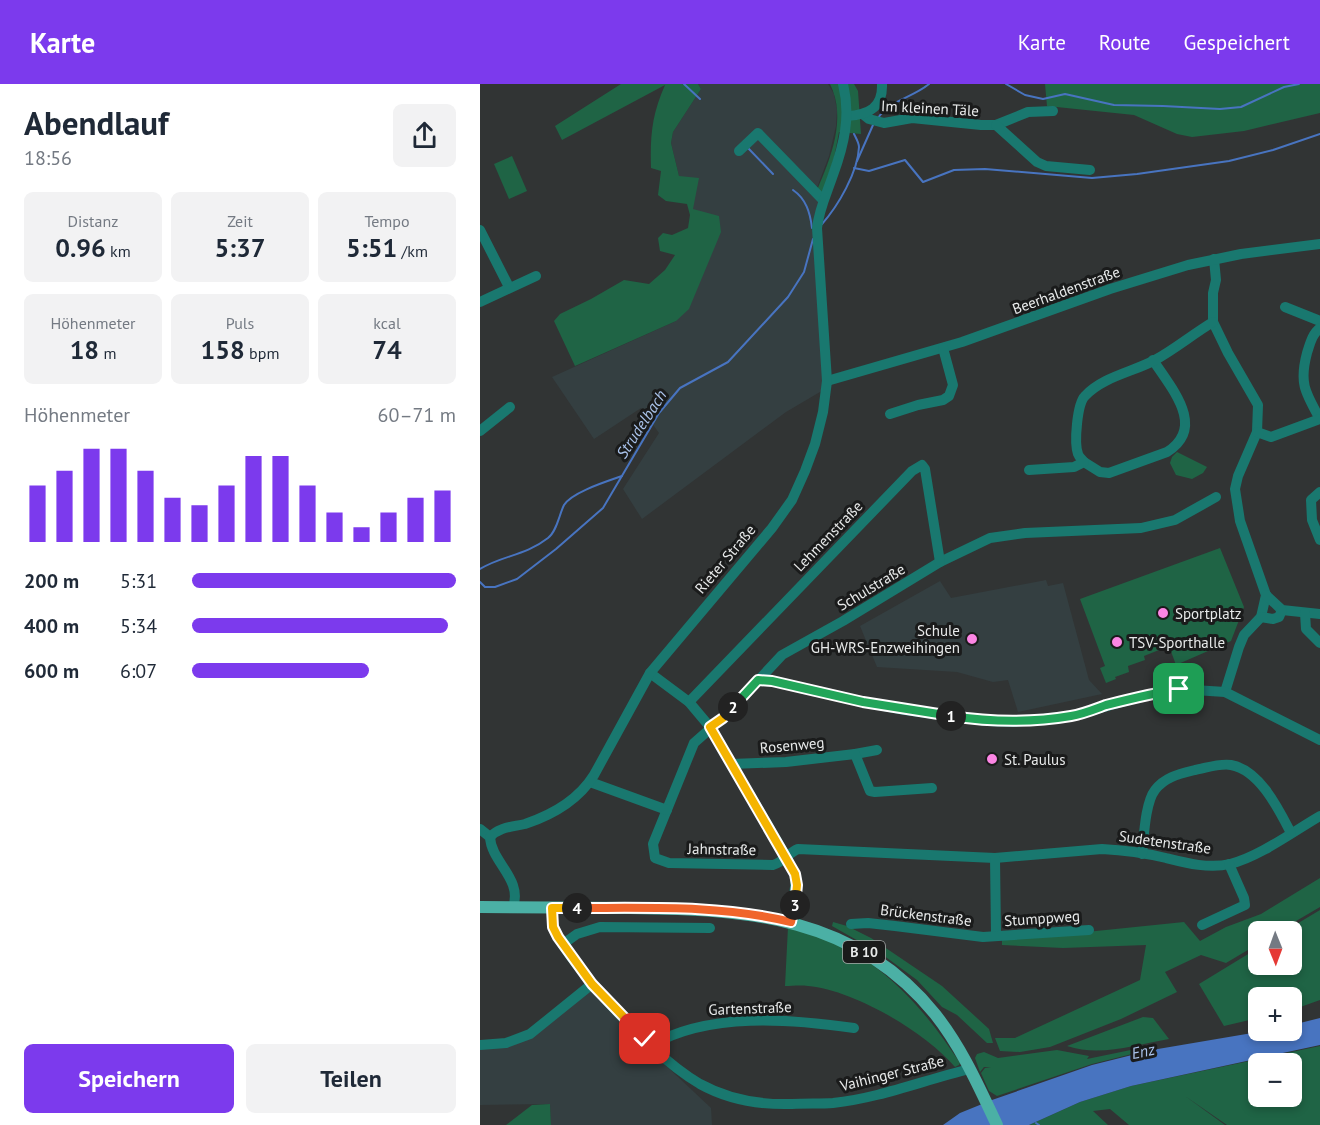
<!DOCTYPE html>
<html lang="de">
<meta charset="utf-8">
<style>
body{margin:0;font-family:"PT Sans",sans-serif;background:#f2f2f3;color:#1f2937;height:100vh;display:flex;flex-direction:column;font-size:22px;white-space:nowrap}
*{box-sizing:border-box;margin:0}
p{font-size:20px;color:#747a83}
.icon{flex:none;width:33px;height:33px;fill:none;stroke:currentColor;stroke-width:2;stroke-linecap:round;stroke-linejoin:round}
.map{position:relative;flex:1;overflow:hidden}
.drawer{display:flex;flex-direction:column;background:#fff;width:480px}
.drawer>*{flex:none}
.needle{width:39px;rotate:179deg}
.fabs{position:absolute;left:768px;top:837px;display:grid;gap:12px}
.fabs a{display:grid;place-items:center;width:54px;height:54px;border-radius:9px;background:#fff;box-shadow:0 3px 9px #0003;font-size:30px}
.pin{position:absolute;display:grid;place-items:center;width:51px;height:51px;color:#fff;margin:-26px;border-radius:12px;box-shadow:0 3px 9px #0006}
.km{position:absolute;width:30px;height:30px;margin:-15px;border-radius:50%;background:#222;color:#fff;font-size:16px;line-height:30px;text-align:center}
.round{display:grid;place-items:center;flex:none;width:63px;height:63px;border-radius:9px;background:#f2f2f3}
.head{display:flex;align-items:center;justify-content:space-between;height:102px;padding:0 24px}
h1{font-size:33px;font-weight:800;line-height:45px}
.metrics{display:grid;grid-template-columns:repeat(3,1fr);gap:9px;height:102px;padding:6px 24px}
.metrics div{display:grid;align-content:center;border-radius:9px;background:#f2f2f3;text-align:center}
.metrics b{font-size:26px;font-weight:800}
.metrics small{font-size:16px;font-weight:400}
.metrics p{font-size:16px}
.chart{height:168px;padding:12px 24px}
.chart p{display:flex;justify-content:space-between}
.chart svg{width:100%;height:108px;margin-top:6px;stroke:#7c3aed;stroke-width:6}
.primary-button{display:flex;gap:12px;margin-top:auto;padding:12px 24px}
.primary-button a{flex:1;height:69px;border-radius:9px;background:#7c3aed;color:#fff;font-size:24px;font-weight:800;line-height:69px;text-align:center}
.primary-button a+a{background:#f2f2f3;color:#1f2937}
ul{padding:0 24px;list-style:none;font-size:20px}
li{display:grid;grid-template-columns:96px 72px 1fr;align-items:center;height:45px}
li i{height:15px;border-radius:8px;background:#7c3aed}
header{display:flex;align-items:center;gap:36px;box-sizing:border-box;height:84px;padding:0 30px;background:#7c3aed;color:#fff}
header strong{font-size:28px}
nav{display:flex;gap:33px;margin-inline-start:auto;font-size:21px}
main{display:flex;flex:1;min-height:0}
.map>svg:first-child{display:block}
.built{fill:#343f41}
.green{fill:#1f6445;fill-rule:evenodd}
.water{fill:#4874c0}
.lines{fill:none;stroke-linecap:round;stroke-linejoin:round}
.stream{stroke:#4874c0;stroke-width:2}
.minor{stroke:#19786f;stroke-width:10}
.major{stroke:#4bb0a5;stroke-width:12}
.split-1-casing{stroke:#fff;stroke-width:12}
.split-2-casing{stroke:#fff;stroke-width:12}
.split-3-casing{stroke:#fff;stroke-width:12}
.split-4-casing{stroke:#fff;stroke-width:12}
.split-5-casing{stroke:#fff;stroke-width:12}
.split-1{stroke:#22a559;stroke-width:8}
.split-2{stroke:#22a559;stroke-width:8}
.split-3{stroke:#f5b400;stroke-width:8}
.split-4{stroke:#f0652b;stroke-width:8}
.split-5{stroke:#f5b400;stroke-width:8}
.poi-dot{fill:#fc86e4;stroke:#1a1b1b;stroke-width:2}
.labels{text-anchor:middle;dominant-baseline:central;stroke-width:6;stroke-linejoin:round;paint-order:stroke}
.shield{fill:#1a1b1b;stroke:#aaacac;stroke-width:1.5}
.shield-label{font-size:14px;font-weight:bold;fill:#e8eaea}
.street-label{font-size:15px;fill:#e8eaea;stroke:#1a1b1b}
.poi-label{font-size:15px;fill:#e8eaea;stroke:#1a1b1b;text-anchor:start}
.water-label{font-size:16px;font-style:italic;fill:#abc4ec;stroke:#1a1b1b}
</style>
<header>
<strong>Karte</strong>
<nav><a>Karte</a><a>Route</a><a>Gespeichert</a></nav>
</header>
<main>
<section class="drawer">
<div class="head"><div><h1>Abendlauf</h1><p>18:56</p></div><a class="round"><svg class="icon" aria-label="share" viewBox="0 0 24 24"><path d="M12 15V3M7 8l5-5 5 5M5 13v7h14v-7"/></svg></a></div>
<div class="metrics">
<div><p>Distanz</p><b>0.96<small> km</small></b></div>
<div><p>Zeit</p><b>5:37</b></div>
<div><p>Tempo</p><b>5:51<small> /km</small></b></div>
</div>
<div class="metrics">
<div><p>Höhenmeter</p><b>18<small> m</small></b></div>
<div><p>Puls</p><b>158<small> bpm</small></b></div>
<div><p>kcal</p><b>74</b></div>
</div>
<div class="chart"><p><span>Höhenmeter</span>60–71 m</p>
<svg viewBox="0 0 160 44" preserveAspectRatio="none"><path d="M5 44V21M15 44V15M25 44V6M35 44V6M45 44V15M55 44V26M65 44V29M75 44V21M85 44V9M95 44V9M105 44V21M115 44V32M125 44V38M135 44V32M145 44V26M155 44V23"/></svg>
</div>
<ul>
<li><b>200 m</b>5:31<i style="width:100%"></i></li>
<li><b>400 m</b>5:34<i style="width:97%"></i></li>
<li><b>600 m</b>6:07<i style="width:67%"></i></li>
</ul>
<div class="primary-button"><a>Speichern</a><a>Teilen</a></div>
</section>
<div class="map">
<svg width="840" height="1041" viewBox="0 0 840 1041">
<rect width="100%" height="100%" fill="#313434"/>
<g class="built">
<polygon points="218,0 348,0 354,10 357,26 356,42 349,72 335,109 339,115 345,305 306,328 162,435 143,405 179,349 161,324 114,355 72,293 196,237 213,125 199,92 191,59 193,48 221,5"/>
<polygon points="566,496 568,502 583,499 609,596 622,610 538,628 528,596 513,598 477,588 397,583 380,542 460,497 471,514"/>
<polygon points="109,903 164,961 231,1024 232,1041 71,1041 70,1020 0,1021 0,963 26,961"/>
</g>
<g class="green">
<path d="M141,0H218L221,5L193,48L191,59L199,92L219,94L213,125L239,132L241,148L209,225L196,237L95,282L74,237L80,230L111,215L144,196L169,200L185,186L195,171L180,167L178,154L183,149L192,151L208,144L210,131L207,120L186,117L178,111L181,87L171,84C170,52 172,30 185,1L82,56L75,42Z"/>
<path d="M350,0H374L378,7L381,50L359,48L354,74L342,110L337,106C351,74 367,34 350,0Z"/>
<polygon points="565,0 840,0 840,29 764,47 712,53 697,50 654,31 567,22"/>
<polygon points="32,72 47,107 29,115 14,80"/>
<polygon points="697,368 727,383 723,389 712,395 696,391 690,379 692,373"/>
<polygon points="740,464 764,523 751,557 696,581 689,562 664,572 665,576 648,582 649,588 635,593 636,595 626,599 620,584 625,582 600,515"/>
<polygon points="840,794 840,823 799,847 778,848 778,860 746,879 721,871 685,888 697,908 641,935 570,963 540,968 520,967 515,954 535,954 660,896 666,861 583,864 522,861 522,854 577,851 704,838 720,857 746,843 781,830"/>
<polygon points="840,826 840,916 812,926 812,914 778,914 778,934 744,942 719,900 778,864 778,880 812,880 812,848 805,847"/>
<polygon points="353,838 367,842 391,854 462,902 509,945 513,959 507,959 477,931 462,923 437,896 403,871 352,842"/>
<path d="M308,843C322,847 338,851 351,857C408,882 447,929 480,979L479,981L475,983C445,948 374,906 328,902C320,901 312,902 305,902Z"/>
<path d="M663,933L673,934L689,955C655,961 620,973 587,962Z"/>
<polygon points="670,962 672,965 612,980 517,1012 509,1007 501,989 505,984 511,983 504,983 500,988 495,974 497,970 504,968 518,974 577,966 609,972 607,975"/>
<path d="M840,962V1041H747L705,1012L745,1041H649L630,1025L613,1027L628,1041H549L600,1018L651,1002ZM778,980H812V1012H778Z"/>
<polygon points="70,1020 71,1041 26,1041 52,1021"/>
</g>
<polygon class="water" points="840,934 840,961 651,1002 600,1018 549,1041 463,1041 480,1029 512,1016 612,981 672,966 784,947 812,946 812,941"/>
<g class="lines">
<g class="stream">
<polyline points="204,0 220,15"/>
<polyline points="526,0 545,11 563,15 585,10 634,21 683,22 740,25 761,23 804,3 819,0"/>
<path d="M398,34C410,16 432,14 449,0"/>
<polyline points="268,64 293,90"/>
<polyline points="377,77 393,41"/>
<polyline points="374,84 389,87 425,76 443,98 474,86 505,85 612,94 657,90 749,77 793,66 840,50"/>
<path d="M313,106C326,115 330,128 332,144"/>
<path d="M342,140C358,122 378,88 379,63C379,59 376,54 374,50"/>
<path d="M0,485C23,471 45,472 68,454C77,447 79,431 84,421C92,408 128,397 142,392"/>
<polyline points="0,498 5,503 15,503 37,495 76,465 123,424 179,329 200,304 248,278 308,213 324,188 333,155"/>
<polyline points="556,1039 559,1041"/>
</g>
<g class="minor">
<polyline points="384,31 389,35 404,39 432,34 501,41 516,41 548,28 573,27"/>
<path d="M367,32C388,31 403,24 402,0"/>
<polyline points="516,41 557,78 566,82 610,86"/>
<polyline points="259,67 278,49 343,116"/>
<polyline points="0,146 29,203"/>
<polyline points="734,175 736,196 733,209 733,238 748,269 778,321 777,348 758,392 755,405 760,437 786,511 781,533 764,551 759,563 745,608"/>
<polyline points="0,218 56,192"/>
<polyline points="805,223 840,237"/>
<path d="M840,244C832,250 830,260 827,269C819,299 825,308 840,335"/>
<polyline points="347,297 482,258 630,205 708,181 761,170 840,160"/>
<polyline points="410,330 438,321 463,316 469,312 473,301 463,264"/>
<polyline points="0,347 30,323"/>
<polyline points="777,348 791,353 840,335"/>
<path d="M604,378L620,388L629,389L687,368C727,343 691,304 673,276"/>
<path d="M549,386L594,383L604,378C602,375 599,373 598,370C594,359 597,320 605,312C622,293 653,288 675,276C695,265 713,250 733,238"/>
<polyline points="840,408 831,416 832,436 840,456"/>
<path d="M736,413L695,436L661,444L545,449L510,454L460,478L363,537L302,571L247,630L214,659L173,760L175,774L189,779L293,781C304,778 308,769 318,765L515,774L622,765C643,766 665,769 686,774C706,779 729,785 750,780C779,773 814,747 840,732"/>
<polyline points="786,511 802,526 840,530"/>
<polyline points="825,529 826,545 840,559"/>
<polyline points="781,533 793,535 799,533 802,526"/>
<polyline points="170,589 209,618 230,643 307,774 316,794 311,838"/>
<polyline points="278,596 292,597 383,618 425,626 508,637 533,638 592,632 674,609 699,605 745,608 840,656"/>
<polyline points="209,618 432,387 442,381 445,385 460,478"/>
<polyline points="375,670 397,666"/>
<polyline points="251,680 306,678 375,670 390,707 395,708 452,704"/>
<polyline points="110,698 187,726"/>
<path d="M0,745L10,753C11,778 43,795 33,823"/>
<path d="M10,753C19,743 32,743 45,740C72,731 99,715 114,691L170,589L292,444L312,416L325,387L335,360L343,328L347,297L337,144C339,125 347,109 353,91C364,61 371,32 363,0"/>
<path d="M662,770C664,753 665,719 675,706C685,693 699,690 715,686C726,684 740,679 751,681C780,686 799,726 811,749"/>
<polyline points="515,774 516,852"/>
<path d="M72,824C72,830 72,836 73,842C79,862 114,902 129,919C156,948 186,980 220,1000C249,1016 280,1021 312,1020C326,1019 340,1020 353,1019C400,1014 444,996 490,985"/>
<polyline points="371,840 388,839 415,842 503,853 609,846"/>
<polyline points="722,841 765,821 764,814 749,780"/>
<polyline points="83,860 97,850 120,843 230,844"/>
<polyline points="0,961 26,959 50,950 112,900"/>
<path d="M172,961C229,928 310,935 374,944"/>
</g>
<path class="major" d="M0,823C50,823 100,824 150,824C267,825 376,832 455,930C482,964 499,1003 517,1041"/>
</g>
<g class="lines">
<g class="split-1-casing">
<path id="split-1" d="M471,632C511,638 550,639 591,632C603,630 615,625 626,621C650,615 674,609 699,605"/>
</g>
<g class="split-2-casing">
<polyline id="split-2" points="253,623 278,596 292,597 383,618 471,632"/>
</g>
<g class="split-3-casing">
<polyline id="split-3" points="253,623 243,634 230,643 315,790 317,801 315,821"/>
</g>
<g class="split-4-casing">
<path id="split-4" d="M97,824C169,824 241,821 311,838L315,821"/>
</g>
<g class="split-5-casing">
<polyline id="split-5" points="97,824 72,824 73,843 78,853 112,900 165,955"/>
</g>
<use href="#split-1" class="split-1"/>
<use href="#split-2" class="split-2"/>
<use href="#split-3" class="split-3"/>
<use href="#split-4" class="split-4"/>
<use href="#split-5" class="split-5"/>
</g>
<g class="poi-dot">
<circle cx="683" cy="529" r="6"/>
<circle cx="492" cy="555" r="6"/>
<circle cx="637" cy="558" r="6"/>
<circle cx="512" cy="675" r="6"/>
</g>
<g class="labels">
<rect class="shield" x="363" y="857" width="42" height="22" rx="4.5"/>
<g class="shield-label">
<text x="384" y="868">B 10</text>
</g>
<g class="street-label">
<text transform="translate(450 24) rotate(3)">Im kleinen Täle</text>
<text transform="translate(586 206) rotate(-20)">Beerhaldenstraße</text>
<text transform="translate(348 452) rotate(-46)">Lehmenstraße</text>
<text transform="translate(245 475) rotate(-50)">Rieter Straße</text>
<text transform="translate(391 503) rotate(-31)">Schulstraße</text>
<text transform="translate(312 661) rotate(-5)">Rosenweg</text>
<text transform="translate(685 758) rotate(8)">Sudetenstraße</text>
<text transform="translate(242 765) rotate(1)">Jahnstraße</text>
<text transform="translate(446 831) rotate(7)">Brückenstraße</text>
<text transform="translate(562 834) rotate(-4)">Stumppweg</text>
<text transform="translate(270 924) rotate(-2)">Gartenstraße</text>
<text transform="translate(412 989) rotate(-14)">Vaihinger Straße</text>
</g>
<g class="poi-label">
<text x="695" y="529">Sportplatz</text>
<text x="480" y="546" text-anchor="end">Schule<tspan x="480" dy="17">GH-WRS-Enzweihingen</tspan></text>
<text x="649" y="558">TSV-Sporthalle</text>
<text x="524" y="675">St. Paulus</text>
</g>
<g class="water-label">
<text transform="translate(161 340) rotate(-57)">Strudelbach</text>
<text transform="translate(663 967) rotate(-12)">Enz</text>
</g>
</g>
</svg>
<div class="fabs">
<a><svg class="needle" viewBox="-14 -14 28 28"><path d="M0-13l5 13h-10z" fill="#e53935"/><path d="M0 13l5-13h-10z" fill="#747a83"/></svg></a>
<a>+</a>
<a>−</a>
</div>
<div class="pin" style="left:699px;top:605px;background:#1e9e55"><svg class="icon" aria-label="arrive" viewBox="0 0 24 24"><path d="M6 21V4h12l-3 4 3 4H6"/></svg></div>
<div class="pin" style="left:165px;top:955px;background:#d93025"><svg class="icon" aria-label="check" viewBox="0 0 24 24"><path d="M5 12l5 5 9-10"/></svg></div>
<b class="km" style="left:471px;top:632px">1</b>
<b class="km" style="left:253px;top:623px">2</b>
<b class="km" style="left:315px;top:821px">3</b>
<b class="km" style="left:97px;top:824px">4</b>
</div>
</main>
